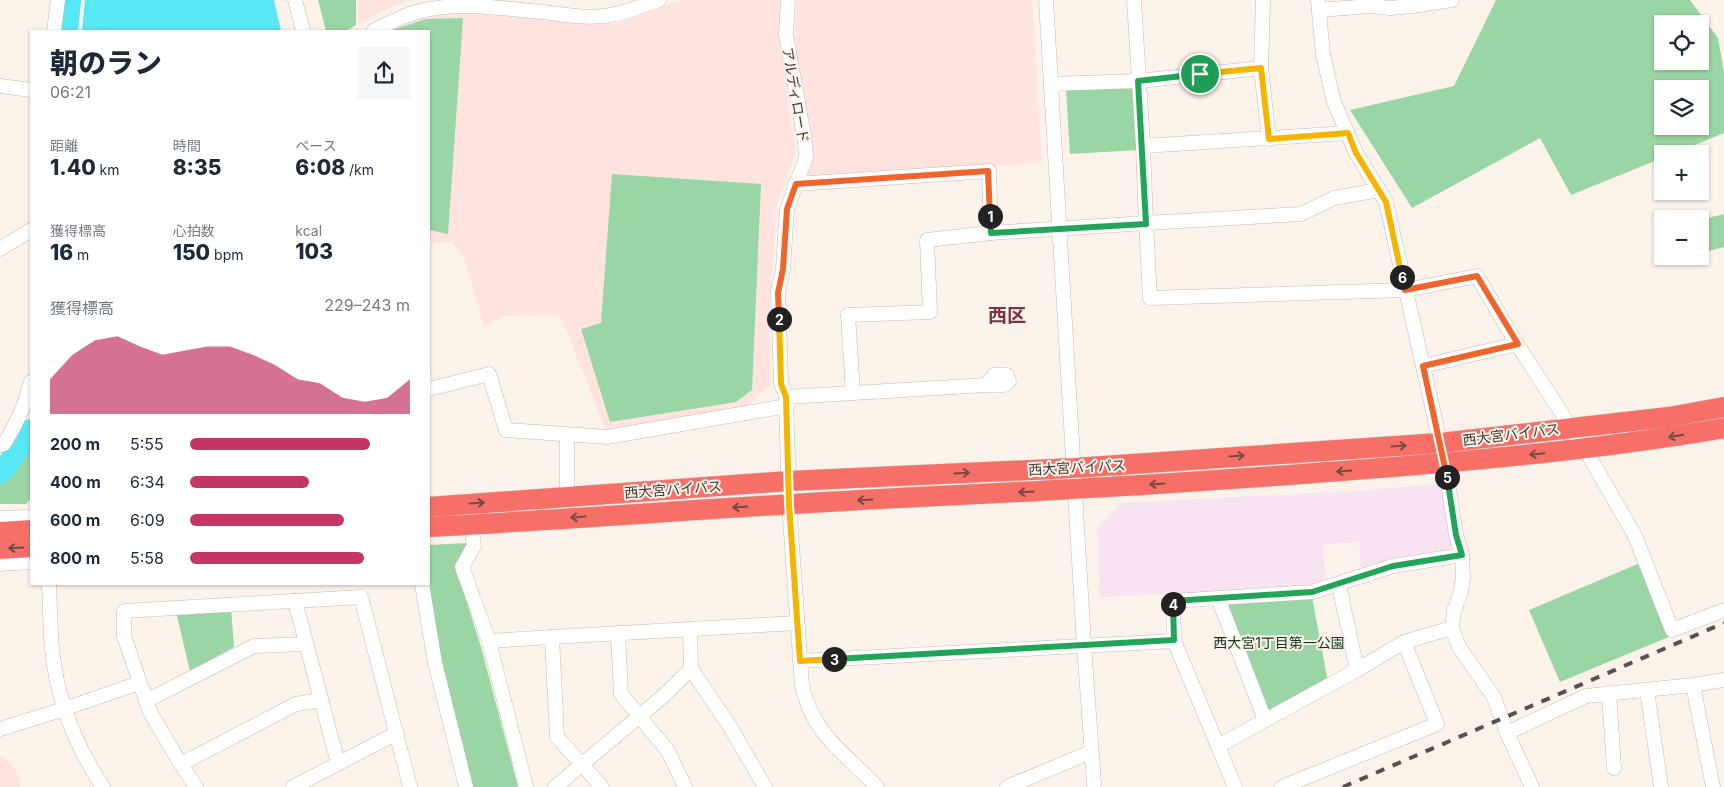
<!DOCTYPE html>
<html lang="ja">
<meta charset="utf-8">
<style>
body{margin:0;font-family:Inter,"Noto Sans JP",sans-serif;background:#f6f6f7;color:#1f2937;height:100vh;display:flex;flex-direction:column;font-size:19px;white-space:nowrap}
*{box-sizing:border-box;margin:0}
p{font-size:16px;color:#747a83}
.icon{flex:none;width:28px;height:28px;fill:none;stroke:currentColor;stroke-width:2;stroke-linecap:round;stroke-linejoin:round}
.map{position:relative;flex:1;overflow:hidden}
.drawer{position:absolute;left:30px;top:30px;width:400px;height:555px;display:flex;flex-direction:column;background:#fff;border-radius:0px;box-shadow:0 1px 4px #0004}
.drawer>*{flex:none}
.controls{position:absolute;left:1654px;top:15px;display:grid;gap:10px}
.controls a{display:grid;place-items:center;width:55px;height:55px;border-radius:0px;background:#fff;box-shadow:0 1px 4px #0004;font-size:25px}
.pin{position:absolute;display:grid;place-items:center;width:42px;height:42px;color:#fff;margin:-21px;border:2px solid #fff;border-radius:50%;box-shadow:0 1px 5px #0007}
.km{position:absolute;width:25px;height:25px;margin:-12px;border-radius:50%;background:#222;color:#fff;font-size:14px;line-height:25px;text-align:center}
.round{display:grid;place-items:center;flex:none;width:52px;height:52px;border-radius:0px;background:#f6f6f7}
.headline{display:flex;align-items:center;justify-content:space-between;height:85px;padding:0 20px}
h1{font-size:28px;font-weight:800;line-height:38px}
.stats{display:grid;grid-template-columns:repeat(3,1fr);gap:8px;height:85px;padding:5px 20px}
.stats div{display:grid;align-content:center}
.stats b{font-size:21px;font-weight:800}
.stats small{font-size:14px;font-weight:400}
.stats p{font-size:14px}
.chart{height:140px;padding:10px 20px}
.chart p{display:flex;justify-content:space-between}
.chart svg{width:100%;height:90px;margin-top:5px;fill:#c43663;opacity:.7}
ul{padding:0 20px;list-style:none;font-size:16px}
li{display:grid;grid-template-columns:80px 60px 1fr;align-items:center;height:38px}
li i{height:12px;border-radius:6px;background:#c43663}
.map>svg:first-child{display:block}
.commercial{fill:#f8e3f2}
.education{fill:#fee3df}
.green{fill:#9ad5a4;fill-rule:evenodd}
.water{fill:#57e7f5}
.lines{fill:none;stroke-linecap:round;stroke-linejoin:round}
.river{stroke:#57e7f5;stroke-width:22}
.minor-casing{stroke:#c4bcb3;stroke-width:15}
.highway-casing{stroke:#d4d3d3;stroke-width:21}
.minor{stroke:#fff;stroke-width:14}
.highway{stroke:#f77068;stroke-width:20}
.rail{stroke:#56524e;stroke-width:4;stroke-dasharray:9 9;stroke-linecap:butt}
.oneway{stroke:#754a45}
.split-1-casing{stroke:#fff;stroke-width:10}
.split-2-casing{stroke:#fff;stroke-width:10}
.split-3-casing{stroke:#fff;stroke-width:10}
.split-4-casing{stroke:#fff;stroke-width:10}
.split-5-casing{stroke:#fff;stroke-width:10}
.split-6-casing{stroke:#fff;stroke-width:10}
.split-7-casing{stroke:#fff;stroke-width:10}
.split-1{stroke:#22a559;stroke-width:6}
.split-2{stroke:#f0652b;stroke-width:6}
.split-3{stroke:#f5b400;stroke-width:6}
.split-4{stroke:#22a559;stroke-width:6}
.split-5{stroke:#22a559;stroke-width:6}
.split-6{stroke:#f0652b;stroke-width:6}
.split-7{stroke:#f5b400;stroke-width:6}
.labels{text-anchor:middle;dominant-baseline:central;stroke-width:4;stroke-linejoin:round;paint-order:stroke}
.street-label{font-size:14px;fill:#3d3936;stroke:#fbf2e9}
.park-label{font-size:14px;fill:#12351b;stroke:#fbf2e9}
.district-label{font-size:19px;font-weight:bold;fill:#793345;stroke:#fbf2e9}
</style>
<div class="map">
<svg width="1724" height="787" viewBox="0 0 1724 787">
<rect width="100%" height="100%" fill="#fbf2e9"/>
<polygon class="commercial" points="1437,484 1442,489 1451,545 1447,551 1394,558 1361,569 1359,542 1323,544 1326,580 1306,588 1100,597 1097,528 1121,503 1356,491"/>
<g class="education">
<polygon points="357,0 409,0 385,10 358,24"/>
<polygon points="681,0 783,0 780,36 790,117 796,152 777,204 769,314 771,384 745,408 606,431 560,315 504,316 484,326 465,260 452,242 434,243 429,241 429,31 385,31 425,17 465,10 613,24"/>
<polygon points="797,0 1032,0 1042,163 810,177 807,174 813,158 794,37"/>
<polygon points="0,756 5,758 15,769 20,779 21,787 0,787"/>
</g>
<g class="green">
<polygon points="318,0 356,0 356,25 346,31 326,31"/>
<path d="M1496,0H1690L1718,38L1724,72V133L1673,154H1662V158L1571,195L1540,138L1412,208L1350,110L1454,86ZM1662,24H1700V61H1662ZM1662,89H1700V126H1662Z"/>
<polygon points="463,18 448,234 429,230 429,31 389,31 426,19"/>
<polygon points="1134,85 1138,150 1070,154 1066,89"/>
<polygon points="612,174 761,184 752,390 736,402 610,422 581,329 601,323"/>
<polygon points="1724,214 1724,247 1705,252 1700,231 1700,220"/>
<polygon points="31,445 31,498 26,504 0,504 0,484 15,468"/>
<polygon points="469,543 455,565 481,647 518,787 470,787 438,658 429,584 429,545"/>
<polygon points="1640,563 1671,636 1560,682 1529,610"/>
<polygon points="1312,597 1328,682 1270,710 1263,710 1225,603"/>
<polygon points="231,608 234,647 190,671 176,612"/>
</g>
<polygon class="water" points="85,0 274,0 281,31 82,31"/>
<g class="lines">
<g class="river">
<polyline points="67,31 70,0"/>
<polyline points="0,473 6,467 31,430"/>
</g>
<g class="minor-casing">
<g id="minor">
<polyline points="295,0 303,31"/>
<path d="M788,0L786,35L805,142L806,158L787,209L783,269L778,293L781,383L786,397L789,504L802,685C812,734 845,753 877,787"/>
<polyline points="1046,0 1084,645 1094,784"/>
<polyline points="1134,0 1143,146"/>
<polyline points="1263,0 1261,68 1269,139"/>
<polyline points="1318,0 1323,55 1334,102 1356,153 1386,202 1445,464 1456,535 1462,555 1463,577 1461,592 1454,611 1452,628 1459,647 1494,697 1507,733 1532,787"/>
<polyline points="1319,10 1371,6 1390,8 1412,6 1452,0"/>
<polyline points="54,31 58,0"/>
<path d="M373,31C391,22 410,12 430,9C467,2 506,9 543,12C564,15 584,18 604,16C623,14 641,6 659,0"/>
<polyline points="1051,84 1138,81 1261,68"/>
<polyline points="0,86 31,90"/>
<polyline points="795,184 989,171 991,233"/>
<polyline points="1379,190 1334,198 1301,214 1146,223 1150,298 1405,290 1477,276 1517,344 1585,449 1635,536 1672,630 1724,610"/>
<polyline points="0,249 31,230"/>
<polyline points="1423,366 1517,344"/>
<polyline points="429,389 489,374 506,430 607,437 787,406"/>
<polyline points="853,393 848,315 930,312 927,240 991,233 1146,223 1143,146 1348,133"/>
<polyline points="786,397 987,385 994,375 1007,375 1009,381 1004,385 987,385"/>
<polyline points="567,435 567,496"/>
<path d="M0,445L4,444C17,424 25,405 31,382"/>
<polyline points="0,518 31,517"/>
<polyline points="471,524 474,546 462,567 489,641"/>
<polyline points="0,564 31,562"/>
<path d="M49,584C50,605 50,627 52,649C57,700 75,745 103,787"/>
<polyline points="422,584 435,663 466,787"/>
<polyline points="1339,585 1357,670"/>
<polyline points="1218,598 1265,720"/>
<polyline points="295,601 338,763"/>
<polyline points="690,629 691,669 729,725 765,787"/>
<polyline points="618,633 621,694 668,751 685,787"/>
<polyline points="1174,641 1218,746 1357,670 1404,642 1452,628"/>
<polyline points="800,661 1174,641 1173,601 1312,592 1393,566 1462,555"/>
<polyline points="1693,685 1713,787"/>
<polyline points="1647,690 1661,787"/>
<polyline points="1609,693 1614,768"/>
<polyline points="146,701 254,646 306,644"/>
<polyline points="0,729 64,709 139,683"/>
<polyline points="1507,733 1586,696 1693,685 1724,680"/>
<polyline points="1218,746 1235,787"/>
<polyline points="181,764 296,704 321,700"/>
<polyline points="196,787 177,758 150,712 124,636 124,611 361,597 410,787"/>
<polyline points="293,787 397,733"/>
<polyline points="526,787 489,641 552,637"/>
<polyline points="555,787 661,698 691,669"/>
<polyline points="602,787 557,737 552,637 797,623"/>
<polyline points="1007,787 1091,752"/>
<polyline points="1282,787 1437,724 1404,642"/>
</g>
</g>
<g class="highway-casing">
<g id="highway">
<polyline points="429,507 789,481 1074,468 1440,443 1669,417 1724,407"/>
<path d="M429,527C592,518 755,505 918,497C1050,491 1183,483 1315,473C1452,463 1589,451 1724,428"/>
<polyline points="0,532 31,530"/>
<polyline points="0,549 31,547"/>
</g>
</g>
<use href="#minor" class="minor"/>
<use href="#highway" class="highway"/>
<polyline class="rail" points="1343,787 1724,623"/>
</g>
<defs><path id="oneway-shaft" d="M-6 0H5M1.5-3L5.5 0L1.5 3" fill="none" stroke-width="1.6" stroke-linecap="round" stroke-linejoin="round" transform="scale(1.25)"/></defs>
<g class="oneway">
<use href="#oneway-shaft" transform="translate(1676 436) rotate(170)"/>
<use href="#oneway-shaft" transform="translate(1399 446) rotate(-4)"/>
<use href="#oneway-shaft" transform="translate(1537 454) rotate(174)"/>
<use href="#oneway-shaft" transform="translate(1237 456) rotate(-4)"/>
<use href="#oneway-shaft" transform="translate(1344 471) rotate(176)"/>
<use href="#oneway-shaft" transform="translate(962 473) rotate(-3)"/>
<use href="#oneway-shaft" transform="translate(1157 484) rotate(176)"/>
<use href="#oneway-shaft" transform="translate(1026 492) rotate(177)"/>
<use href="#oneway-shaft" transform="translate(865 500) rotate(177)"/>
<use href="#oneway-shaft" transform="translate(477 503) rotate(-4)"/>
<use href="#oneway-shaft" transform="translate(740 507) rotate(176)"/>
<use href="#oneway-shaft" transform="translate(578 517) rotate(176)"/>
<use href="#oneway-shaft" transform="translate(16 548) rotate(177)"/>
</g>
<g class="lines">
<g class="split-1-casing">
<polyline id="split-1" points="990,216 991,233 1146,224 1138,81 1200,74"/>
</g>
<g class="split-2-casing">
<polyline id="split-2" points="779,319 778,293 783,269 787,209 796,184 988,171 990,216"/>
</g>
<g class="split-3-casing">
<polyline id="split-3" points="779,319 781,384 786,397 789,504 800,661 834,659"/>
</g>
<g class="split-4-casing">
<polyline id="split-4" points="834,659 1174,640 1173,604"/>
</g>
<g class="split-5-casing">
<polyline id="split-5" points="1173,604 1173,601 1312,592 1393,566 1462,555 1456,535 1447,477"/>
</g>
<g class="split-6-casing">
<polyline id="split-6" points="1402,277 1405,290 1477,276 1518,344 1423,366 1447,477"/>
</g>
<g class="split-7-casing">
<polyline id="split-7" points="1200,74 1261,68 1269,139 1348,133 1356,153 1386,202 1402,277"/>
</g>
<use href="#split-1" class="split-1"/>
<use href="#split-2" class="split-2"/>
<use href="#split-3" class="split-3"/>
<use href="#split-4" class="split-4"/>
<use href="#split-5" class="split-5"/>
<use href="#split-6" class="split-6"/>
<use href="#split-7" class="split-7"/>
</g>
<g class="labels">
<g class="street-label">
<text transform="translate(796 95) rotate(80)">アルディロード</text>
<text transform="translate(1511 434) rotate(-7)">西大宮バイパス</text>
<text transform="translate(1077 467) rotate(-3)">西大宮バイパス</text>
<text transform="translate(673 489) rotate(-4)">西大宮バイパス</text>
</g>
<g class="park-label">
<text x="1279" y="642">西大宮1丁目第一公園</text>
</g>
<g class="district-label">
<text x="1007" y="315">西区</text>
</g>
</g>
</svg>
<div class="controls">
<a><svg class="icon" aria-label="locate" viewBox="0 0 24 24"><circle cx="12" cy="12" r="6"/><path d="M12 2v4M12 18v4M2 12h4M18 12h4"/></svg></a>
<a><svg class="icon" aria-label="layers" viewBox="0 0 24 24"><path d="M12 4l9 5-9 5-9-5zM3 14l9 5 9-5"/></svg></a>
<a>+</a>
<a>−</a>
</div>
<div class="pin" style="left:1200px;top:74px;background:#1e9e55"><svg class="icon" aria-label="arrive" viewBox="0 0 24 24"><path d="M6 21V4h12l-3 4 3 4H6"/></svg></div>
<b class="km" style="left:990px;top:216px">1</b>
<b class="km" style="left:779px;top:319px">2</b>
<b class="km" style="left:834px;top:659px">3</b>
<b class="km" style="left:1173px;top:604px">4</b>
<b class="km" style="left:1447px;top:477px">5</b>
<b class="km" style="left:1402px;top:277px">6</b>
<section class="drawer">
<div class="headline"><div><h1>朝のラン</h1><p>06:21</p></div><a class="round"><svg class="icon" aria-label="share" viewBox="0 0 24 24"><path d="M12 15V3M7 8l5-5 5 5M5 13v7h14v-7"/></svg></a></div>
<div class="stats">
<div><p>距離</p><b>1.40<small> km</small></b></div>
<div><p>時間</p><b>8:35</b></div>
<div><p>ペース</p><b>6:08<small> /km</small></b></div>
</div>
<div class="stats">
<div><p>獲得標高</p><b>16<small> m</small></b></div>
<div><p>心拍数</p><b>150<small> bpm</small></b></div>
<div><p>kcal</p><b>103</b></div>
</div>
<div class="chart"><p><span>獲得標高</span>229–243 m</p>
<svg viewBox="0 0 160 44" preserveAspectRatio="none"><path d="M0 44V27L10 15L20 8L30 6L40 11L50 15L60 13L70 11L80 11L90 15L100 20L110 27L120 29L130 36L140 38L150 36L160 27V44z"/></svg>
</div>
<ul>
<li><b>200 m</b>5:55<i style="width:82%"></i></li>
<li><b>400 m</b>6:34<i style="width:54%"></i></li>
<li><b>600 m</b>6:09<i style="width:70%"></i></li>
<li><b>800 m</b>5:58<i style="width:79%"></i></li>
</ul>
</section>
</div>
